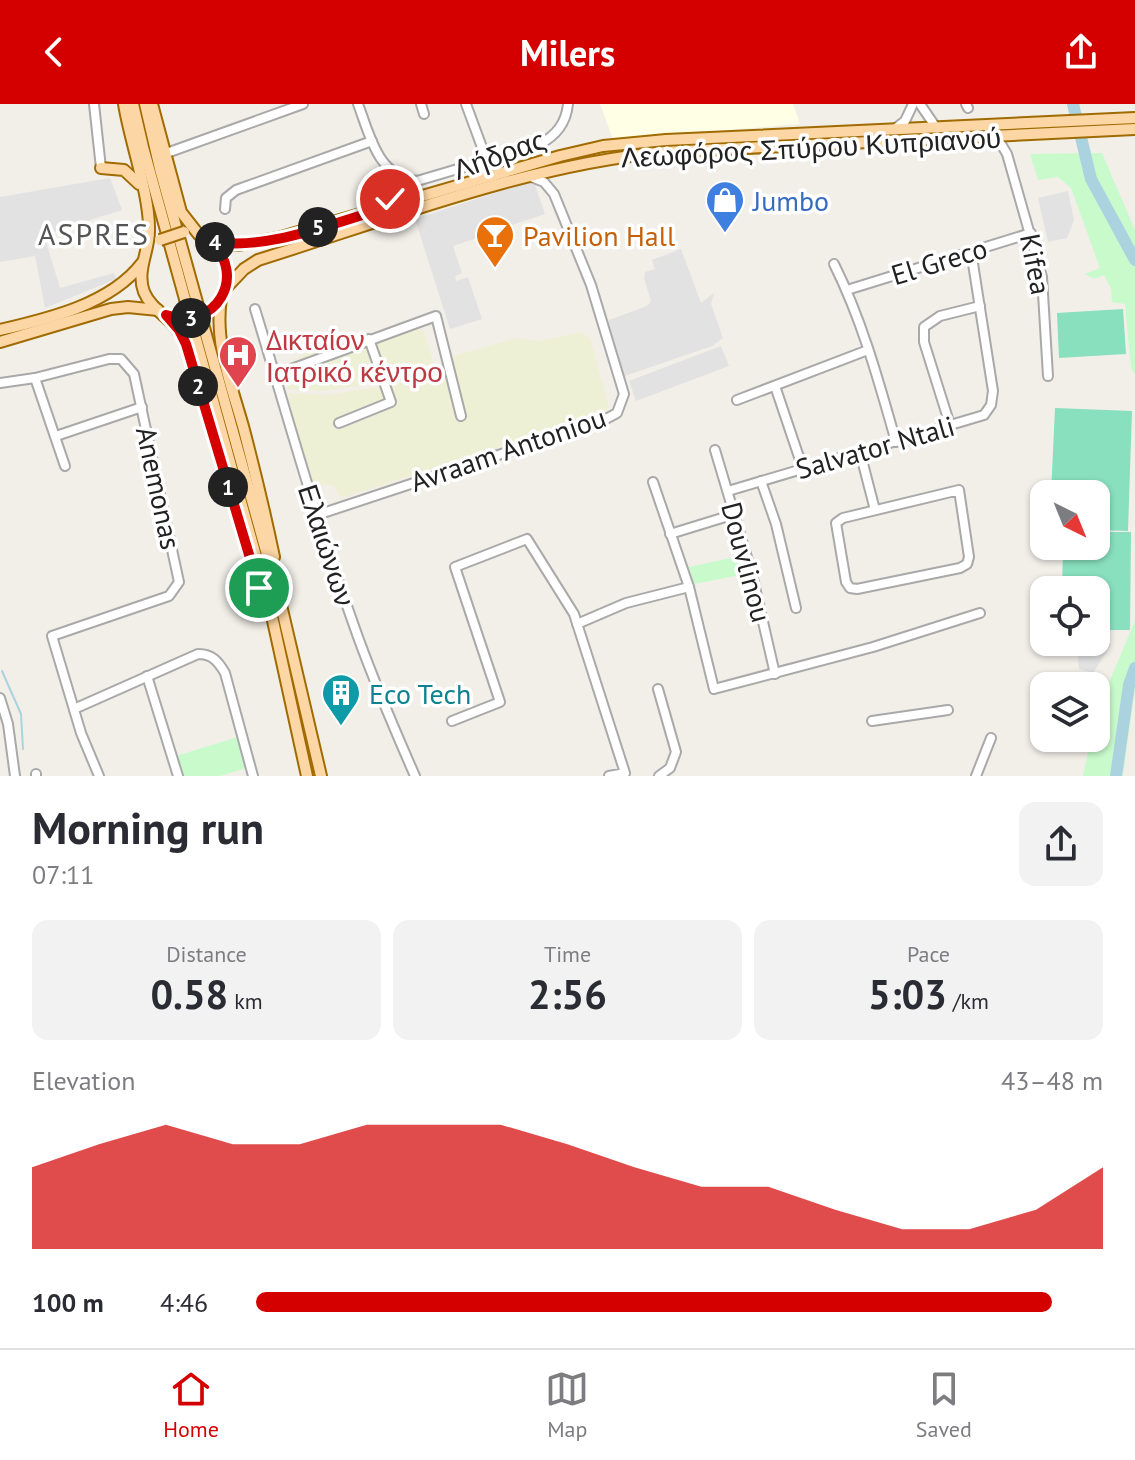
<!DOCTYPE html>
<meta charset="utf-8">
<style>
body{margin:0;font-family:"PT Sans",sans-serif;background:#f2f2f3;color:#2b2b33;height:100vh;display:flex;flex-direction:column;font-size:30px;white-space:nowrap}
*{box-sizing:border-box;margin:0}
p{font-size:26px;color:#7c7c81}
.icon{flex:none;width:44px;height:44px;fill:none;stroke:currentColor;stroke-width:2;stroke-linecap:round;stroke-linejoin:round}
.map{position:relative;height:672px;overflow:hidden}
.details{display:flex;flex-direction:column;background:#fff;flex:1}
.details>*{flex:none}
.needle{width:52px;rotate:137deg}
.tools{position:absolute;left:1030px;top:376px;display:grid;gap:16px}
.tools a{display:grid;place-items:center;width:80px;height:80px;border-radius:16px;background:#fff;box-shadow:0 2px 6px #0004;font-size:40px}
.pin{position:absolute;display:grid;place-items:center;width:68px;height:68px;color:#fff;margin:-34px;border:4px solid #fff;border-radius:50%;box-shadow:0 2px 8px #0007}
.km{position:absolute;width:40px;height:40px;margin:-20px;border-radius:50%;background:#222;color:#fff;font-size:22px;line-height:40px;text-align:center}
.round{display:grid;place-items:center;flex:none;width:84px;height:84px;border-radius:16px;background:#f2f2f3}
.overview{display:flex;align-items:center;justify-content:space-between;height:136px;padding:0 32px}
h1{font-size:44px;font-weight:800;line-height:60px}
.stats{display:grid;grid-template-columns:repeat(3,1fr);gap:12px;height:136px;padding:8px 32px}
.stats div{display:grid;align-content:center;border-radius:16px;background:#f2f2f3;text-align:center}
.stats b{font-size:40px;font-weight:800}
.stats small{font-size:22px;font-weight:400}
.stats p{font-size:22px}
.chart{height:224px;padding:16px 32px}
.chart p{display:flex;justify-content:space-between}
.chart svg{width:100%;height:144px;margin-top:8px;fill:#d40000;opacity:.7}
ul{padding:0 32px;list-style:none;font-size:26px}
li{display:grid;grid-template-columns:128px 96px 1fr;align-items:center;height:60px}
li i{height:20px;border-radius:10px;background:#d40000}
header{display:flex;justify-content:space-between;align-items:center;height:104px;padding:0 32px;background:#d40000;color:#fff;font-size:36px;font-weight:800}
.tab-bar{display:flex;justify-content:space-around;align-items:center;height:112px;border-top:2px solid #e1e1e2;background:#fff;font-size:22px;color:#7c7c81}
.tab-bar a{display:grid;justify-items:center;gap:4px}
.tab-bar .current{color:#d40000}
.map>svg:first-child{display:block}
.education{fill:#ffffe5}
.farmland{fill:#eef0d5}
.park{fill:#c8facc}
.pitch{fill:#88e0be}
.parking{fill:#e2e2e2}
.lines{fill:none;stroke-linecap:round;stroke-linejoin:round}
.stream{stroke:#aad3df;stroke-width:2}
.river{stroke:#aad3df;stroke-width:12}
.minor-casing{stroke:#a9a9a9;stroke-width:12}
.major-casing{stroke:#a06b00;stroke-width:14}
.minor{stroke:#fff;stroke-width:8}
.major{stroke:#fcd6a4;stroke-width:10}
.major-bridge-casing{stroke:#a06b00;stroke-width:14;stroke-linecap:butt}
.major-bridge{stroke:#fcd6a4;stroke-width:10}
.route-casing{stroke:#fff;stroke-width:16}
.route{stroke:#d40000;stroke-width:10}
.labels{text-anchor:middle;dominant-baseline:central;stroke-width:7;stroke-linejoin:round;paint-order:stroke}
.street-label{font-size:28px;fill:#222;stroke:#fff}
.shop-label{font-size:28px;fill:#366cbe;stroke:#fff;text-anchor:start}
.food-label{font-size:28px;fill:#c56008;stroke:#fff;text-anchor:start}
.health-label{font-size:28px;fill:#be3a42;stroke:#fff;text-anchor:start}
.culture-label{font-size:28px;fill:#0d838f;stroke:#fff;text-anchor:start}
.neighbourhood-label{font-size:30px;letter-spacing:2px;fill:#555;stroke:#fff}
</style>
<header><svg class="icon" aria-label="back" viewBox="0 0 24 24"><path d="M15 5l-7 7 7 7"/></svg>Milers<svg class="icon" aria-label="share" viewBox="0 0 24 24"><path d="M12 15V3M7 8l5-5 5 5M5 13v7h14v-7"/></svg></header>
<div class="map">
<svg width="1135" height="672" viewBox="0 0 1135 672">
<rect width="100%" height="100%" fill="#f2efe9"/>
<polygon class="education" points="600,0 793,0 800,20 613,35"/>
<g class="farmland">
<polygon points="414,224 424,227 434,260 425,268 361,282 320,287 287,285 292,269 292,257 326,237 346,232 374,235"/>
<polygon points="582,228 591,236 609,304 600,311 345,393 339,392 334,382 314,379 298,334 288,289 328,291 401,279 446,266 449,253 517,234 539,237"/>
</g>
<g class="park">
<polygon points="1102,49 1135,126 1135,270 1131,264 1125,200 1112,198 1111,185 1104,171 1094,175 1085,170 1100,164 1071,84 1058,73 1038,76 1030,50"/>
<polygon points="740,452 745,470 694,480 689,463"/>
<polygon points="1135,517 1135,583 1123,672 1083,672 1091,634 1096,634 1098,604"/>
<polygon points="238,633 247,664 220,672 182,672 176,652"/>
</g>
<g class="pitch">
<polygon points="1123,205 1126,250 1059,254 1057,209"/>
<polygon points="1055,304 1132,307 1128,427 1096,426 1096,390 1051,390"/>
<polygon points="1096,428 1131,428 1130,526 1096,526 1096,486 1062,486 1063,442 1096,442"/>
</g>
<g class="parking">
<polygon points="110,74 122,106 44,131 60,184 114,169 116,175 45,204 35,152 0,158 0,93"/>
<polygon points="528,78 535,81 545,110 509,122 506,115 484,122 486,131 453,142 462,169 455,172 456,177 468,173 482,215 450,225 415,115"/>
<polygon points="1068,87 1074,116 1067,134 1048,138 1038,94"/>
<polygon points="681,145 701,199 714,189 711,200 723,234 712,242 622,273 605,222 609,216 647,202 651,197 644,174 645,168 655,165 652,156"/>
<polygon points="721,242 729,262 636,297 629,277"/>
<polygon points="1096,536 1109,537 1111,541 1093,569 1079,565 1076,538"/>
</g>
<g class="lines">
<polyline class="stream" points="2,567 21,610 23,645"/>
<g class="river">
<polyline points="1073,0 1091,75 1135,156"/>
<polyline points="1116,672 1129,581 1135,564"/>
</g>
<g class="minor-casing">
<g id="minor">
<polyline points="94,0 101,64"/>
<path d="M358,0C370,32 378,73 417,77L539,41C556,31 566,20 568,0"/>
<polyline points="421,0 424,10"/>
<polyline points="466,0 487,57"/>
<polyline points="920,0 935,22"/>
<polyline points="966,0 968,4"/>
<polyline points="896,24 905,17 913,0"/>
<polyline points="991,32 1001,40 1007,50 1042,173 1048,272"/>
<polyline points="164,50 303,0"/>
<polyline points="383,104 390,95 397,73"/>
<polyline points="225,105 226,94 236,86 372,37"/>
<path d="M834,160C862,216 879,278 896,338"/>
<polyline points="847,186 1031,129"/>
<path d="M255,205C287,310 316,416 353,519C371,571 393,622 415,672"/>
<polyline points="275,271 436,212 461,312"/>
<polyline points="35,274 65,362"/>
<polyline points="0,279 35,274 109,255 121,255 134,270 179,478 169,492 52,532 81,629 99,672"/>
<polyline points="775,282 803,365"/>
<polyline points="737,296 868,246"/>
<polyline points="339,319 391,298 369,235"/>
<polyline points="950,321 924,238 924,223 940,212 980,202"/>
<polyline points="56,332 142,303"/>
<polyline points="715,346 752,470 775,570"/>
<polyline points="860,348 875,406"/>
<polyline points="761,377 776,420 796,504"/>
<polyline points="653,378 689,483 714,585 873,543 980,509"/>
<polygon points="959,386 969,453 967,460 960,464 857,485 850,484 846,478 836,419 843,414"/>
<polyline points="728,387 984,311 991,301 993,287 971,147"/>
<polyline points="317,411 604,316 617,309 624,290 591,181 554,90 544,78 531,73"/>
<polyline points="670,430 735,410"/>
<polyline points="577,520 626,499 689,483"/>
<polyline points="147,572 178,672"/>
<polyline points="658,585 676,648 670,664 659,672"/>
<polyline points="0,594 8,620 15,672"/>
<path d="M74,605L198,550C212,550 218,557 225,569L253,672"/>
<polyline points="452,617 500,598 455,463 527,435 574,510 625,669 609,672"/>
<polyline points="872,617 948,606"/>
<polyline points="36,670 36,672"/>
<polyline points="976,672 991,634"/>
</g>
</g>
<g class="major-casing">
<g id="major">
<path d="M124,0C130,38 150,91 149,127C149,148 136,167 144,188C153,209 175,214 186,240L253,465"/>
<polyline points="133,0 143,43 270,503 307,672"/>
<polyline points="145,0 160,65 281,501 321,672"/>
<polyline points="152,0 181,108 199,131"/>
<polyline points="101,64 124,66 139,80"/>
<polyline points="210,137 238,141 278,134 560,52 603,42 666,36 1135,14"/>
<path d="M212,138C225,152 229,166 225,185"/>
<path d="M225,185L244,165L258,156C389,115 527,61 664,48L1135,25"/>
<path d="M221,194C214,240 232,282 244,326C255,368 265,410 274,453"/>
<path d="M0,226C48,215 111,200 142,159"/>
<polyline points="0,238 111,205 128,203 158,206"/>
</g>
</g>
<use href="#minor" class="minor"/>
<use href="#major" class="major"/>
<g class="major-bridge-casing">
<g id="major-bridge">
<polyline points="160,136 184,128"/>
<polyline points="181,215 197,213 211,206"/>
</g>
</g>
<use href="#major-bridge" class="major-bridge"/>
</g>
<g class="lines">
<g class="route-casing">
<path id="route" d="M259,484L186,240L179,226L166,211C215,228 249,172 210,137C263,148 330,120 382,105L390,95"/>
</g>
<use href="#route" class="route"/>
</g>
<defs>
<g id="shop-pin" transform="scale(2)"><path d="M0 17L-7.5 6A9.5 9.5 0 1 1 7.5 6Z" fill="#3f7fe0" stroke="#fff"/><path d="M-5-2.5h2.3a2.7 3.5 0 0 1 5.4 0H5L5.5 6h-11ZM-1.5-2.5h3a1.5 2.3 0 0 0-3 0Z" fill="#fff"/></g>
<g id="bar-pin" transform="scale(2)"><path d="M0 17L-7.5 6A9.5 9.5 0 1 1 7.5 6Z" fill="#e8710a" stroke="#fff"/><path d="M-6-5H6L.8 .8V4.5H3.5V6h-7V4.5H-.8V.8Z" fill="#fff"/></g>
<g id="hospital-pin" transform="scale(2)"><path d="M0 17L-7.5 6A9.5 9.5 0 1 1 7.5 6Z" fill="#e0444e" stroke="#fff"/><path d="M-5-5h3v3.5h4V-5h3V5h-3V1.5h-4V5h-3Z" fill="#fff"/></g>
<g id="building-pin" transform="scale(2)"><path d="M0 17L-7.5 6A9.5 9.5 0 1 1 7.5 6Z" fill="#0f9aa8" stroke="#fff"/><path d="M-4-6H4V6H1V3H-1V6H-4ZM-2.5-4.3h1.7v1.8h-1.7ZM.8-4.3h1.7v1.8H.8ZM-2.5-1h1.7V.8h-1.7ZM.8-1h1.7V.8H.8Z" fill="#fff"/></g>
</defs>
<g fill-rule="evenodd">
<use href="#shop-pin" x="725" y="96"/>
<use href="#bar-pin" x="495" y="131"/>
<use href="#hospital-pin" x="238" y="251"/>
<use href="#building-pin" x="341" y="589"/>
</g>
<g class="labels">
<g class="street-label">
<text transform="translate(811 43) rotate(-3)">Λεωφόρος Σπύρου Κυπριανού</text>
<text transform="translate(499 50) rotate(-20)">Λήδρας</text>
<text transform="translate(939 157) rotate(-17)">El Greco</text>
<text transform="translate(1036 160) rotate(79)">Kifea</text>
<text transform="translate(875 343) rotate(-16)">Salvator Ntali</text>
<text transform="translate(508 345) rotate(-19)">Avraam Antoniou</text>
<text transform="translate(159 384) rotate(78)">Anemonas</text>
<text transform="translate(327 441) rotate(72)">Ελαιώνων</text>
<text transform="translate(747 458) rotate(75)">Douvlinou</text>
</g>
<g class="shop-label">
<text x="753" y="96">Jumbo</text>
</g>
<g class="food-label">
<text x="523" y="131">Pavilion Hall</text>
</g>
<g class="health-label">
<text x="266" y="235">Δικταίον<tspan x="266" dy="32">Ιατρικό κέντρο</tspan></text>
</g>
<g class="culture-label">
<text x="369" y="589">Eco Tech</text>
</g>
<g class="neighbourhood-label">
<text x="94" y="129">ASPRES</text>
</g>
</g>
</svg>
<div class="tools">
<a><svg class="needle" viewBox="-14 -14 28 28"><path d="M0-13l5 13h-10z" fill="#e53935"/><path d="M0 13l5-13h-10z" fill="#7c7c81"/></svg></a>
<a><svg class="icon" aria-label="locate" viewBox="0 0 24 24"><circle cx="12" cy="12" r="6"/><path d="M12 2v4M12 18v4M2 12h4M18 12h4"/></svg></a>
<a><svg class="icon" aria-label="layers" viewBox="0 0 24 24"><path d="M12 4l9 5-9 5-9-5zM3 14l9 5 9-5"/></svg></a>
</div>
<div class="pin" style="left:259px;top:484px;background:#1e9e55"><svg class="icon" aria-label="arrive" viewBox="0 0 24 24"><path d="M6 21V4h12l-3 4 3 4H6"/></svg></div>
<div class="pin" style="left:390px;top:95px;background:#d93025"><svg class="icon" aria-label="check" viewBox="0 0 24 24"><path d="M5 12l5 5 9-10"/></svg></div>
<b class="km" style="left:228px;top:383px">1</b>
<b class="km" style="left:198px;top:282px">2</b>
<b class="km" style="left:191px;top:214px">3</b>
<b class="km" style="left:215px;top:138px">4</b>
<b class="km" style="left:318px;top:123px">5</b>
</div>
<section class="details">
<div class="overview"><div><h1>Morning run</h1><p>07:11</p></div><a class="round"><svg class="icon" aria-label="share" viewBox="0 0 24 24"><path d="M12 15V3M7 8l5-5 5 5M5 13v7h14v-7"/></svg></a></div>
<div class="stats">
<div><p>Distance</p><b>0.58<small> km</small></b></div>
<div><p>Time</p><b>2:56</b></div>
<div><p>Pace</p><b>5:03<small> /km</small></b></div>
</div>
<div class="chart"><p><span>Elevation</span>43–48 m</p>
<svg viewBox="0 0 160 44" preserveAspectRatio="none"><path d="M0 44V19L10 12L20 6L30 12L40 12L50 6L60 6L70 6L80 12L90 19L100 25L110 25L120 32L130 38L140 38L150 32L160 19V44z"/></svg>
</div>
<ul>
<li><b>100 m</b>4:46<i style="width:94%"></i></li>
</ul>
</section>
<nav class="tab-bar">
<a class="current"><svg class="icon" aria-label="home" viewBox="0 0 24 24"><path d="M3 11l9-7 9 7M6 9v11h12V9"/></svg>Home</a>
<a><svg class="icon" aria-label="map" viewBox="0 0 24 24"><path d="M3 6l6-2 6 2 6-2v14l-6 2-6-2-6 2zM9 4v14M15 6v14"/></svg>Map</a>
<a><svg class="icon" aria-label="saved" viewBox="0 0 24 24"><path d="M7 4h10v16l-5-4-5 4z"/></svg>Saved</a>
</nav>
